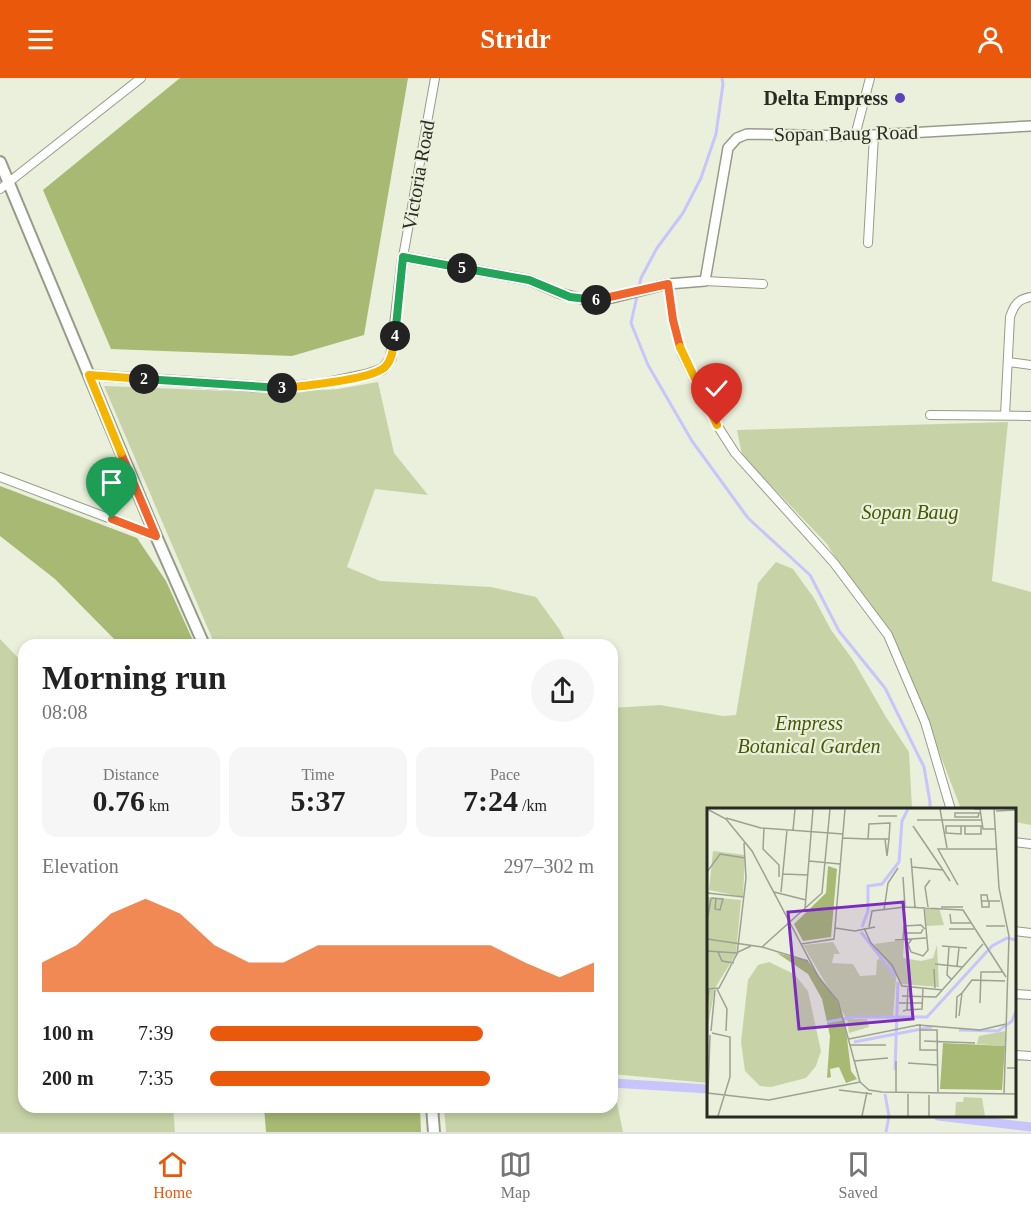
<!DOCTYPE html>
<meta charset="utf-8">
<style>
body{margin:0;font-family:Georgia,serif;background:#f6f6f6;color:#222;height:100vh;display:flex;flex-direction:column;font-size:22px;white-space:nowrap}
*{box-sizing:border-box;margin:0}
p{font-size:20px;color:#767676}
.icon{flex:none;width:33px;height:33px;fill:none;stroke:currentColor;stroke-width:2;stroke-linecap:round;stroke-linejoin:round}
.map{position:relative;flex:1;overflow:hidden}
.panel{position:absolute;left:18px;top:561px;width:600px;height:474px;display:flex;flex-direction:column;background:#fff;border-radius:18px;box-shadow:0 3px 9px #0003}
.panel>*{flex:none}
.pin{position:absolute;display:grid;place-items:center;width:51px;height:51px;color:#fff;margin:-62px -26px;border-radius:50% 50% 50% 0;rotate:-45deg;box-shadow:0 0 6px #0007}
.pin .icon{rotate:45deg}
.km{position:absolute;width:30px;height:30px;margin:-15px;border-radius:50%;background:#222;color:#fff;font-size:16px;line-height:30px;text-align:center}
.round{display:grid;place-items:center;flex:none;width:63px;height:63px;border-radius:32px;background:#f6f6f6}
.overview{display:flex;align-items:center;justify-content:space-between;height:102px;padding:0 24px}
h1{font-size:33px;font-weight:700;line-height:45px}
.stats{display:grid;grid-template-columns:repeat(3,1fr);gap:9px;height:102px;padding:6px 24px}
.stats div{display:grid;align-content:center;border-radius:15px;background:#f6f6f6;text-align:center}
.stats b{font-size:30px;font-weight:700}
.stats small{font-size:16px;font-weight:400}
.stats p{font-size:16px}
.chart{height:168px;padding:12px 24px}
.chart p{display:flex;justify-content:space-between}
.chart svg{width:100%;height:108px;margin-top:6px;fill:#ea580c;opacity:.7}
ul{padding:0 24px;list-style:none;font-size:20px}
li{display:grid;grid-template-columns:96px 72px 1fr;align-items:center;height:45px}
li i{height:15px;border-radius:8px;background:#ea580c}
header{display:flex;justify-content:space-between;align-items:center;height:78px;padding:0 24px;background:#ea580c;color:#fff;font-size:27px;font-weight:700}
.tab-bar{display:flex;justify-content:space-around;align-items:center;height:84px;border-top:2px solid #e0e0e0;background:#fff;font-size:16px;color:#767676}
.tab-bar a{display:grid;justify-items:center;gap:3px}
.tab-bar .active{color:#ea580c}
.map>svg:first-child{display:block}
.green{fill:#c7d3a7}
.forest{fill:#a7b973}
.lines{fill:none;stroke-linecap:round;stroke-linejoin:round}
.stream{stroke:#c8c5fc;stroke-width:3}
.canal{stroke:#c8c5fc;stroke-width:9}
.minor-casing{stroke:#969c88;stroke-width:10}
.tertiary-casing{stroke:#969c88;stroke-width:12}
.secondary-casing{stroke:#969c88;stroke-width:14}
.minor{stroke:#fff;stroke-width:8}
.tertiary{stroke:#fff;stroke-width:9}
.secondary{stroke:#fff;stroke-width:10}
.split-1-casing{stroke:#fff;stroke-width:12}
.split-2-casing{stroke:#fff;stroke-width:12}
.split-3-casing{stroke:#fff;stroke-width:12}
.split-4-casing{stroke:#fff;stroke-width:12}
.split-5-casing{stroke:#fff;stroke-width:12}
.split-6-casing{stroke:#fff;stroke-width:12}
.split-7-casing{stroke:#fff;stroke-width:12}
.split-8-casing{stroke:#fff;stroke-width:12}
.split-1{stroke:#f0652b;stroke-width:8}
.split-2{stroke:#f5b400;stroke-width:8}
.split-3{stroke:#22a559;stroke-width:8}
.split-4{stroke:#f5b400;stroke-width:8}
.split-5{stroke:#22a559;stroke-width:8}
.split-6{stroke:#22a559;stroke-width:8}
.split-7{stroke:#f0652b;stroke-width:8}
.split-8{stroke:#f5b400;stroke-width:8}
.poi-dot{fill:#5c42bb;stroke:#eaf0db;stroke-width:2}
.labels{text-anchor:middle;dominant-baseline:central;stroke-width:4.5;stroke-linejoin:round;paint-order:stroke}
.poi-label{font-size:20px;font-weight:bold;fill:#292b23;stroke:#eaf0db;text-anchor:end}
.street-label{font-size:20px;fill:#292b23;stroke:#eaf0db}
.park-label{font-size:20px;font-style:italic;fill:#485704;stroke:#eaf0db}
.inset-river{fill:none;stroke:#c8c5fc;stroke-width:3}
.inset-road{fill:none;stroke:#9da191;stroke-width:1.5}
.view{fill:#7b2cbf;fill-opacity:0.15;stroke:#7b2cbf;stroke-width:3}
.inset-edge{fill:none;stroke:#292b23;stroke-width:3}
</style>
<header><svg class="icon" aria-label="menu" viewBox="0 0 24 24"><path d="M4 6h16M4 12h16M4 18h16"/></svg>Stridr<svg class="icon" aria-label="person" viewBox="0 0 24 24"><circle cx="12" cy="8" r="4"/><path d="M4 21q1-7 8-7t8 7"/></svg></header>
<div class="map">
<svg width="1031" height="1054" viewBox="0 0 1031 1054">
<rect width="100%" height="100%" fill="#eaf0db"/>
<g class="green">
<polygon points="378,304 394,375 428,417 375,411 347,489 380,503 491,509 536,519 560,552 567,567 215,567 104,308 280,315 338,311"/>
<polygon points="1008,344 992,503 1031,514 1031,747 1015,744 1014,732 961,731 924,635 887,552 848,501 827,466 742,377 737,352"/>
<polygon points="776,484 793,491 814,520 831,552 853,582 886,639 909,674 912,731 708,732 708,1005 612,996 612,630 660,627 723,638 736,637 758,505"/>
<polygon points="0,561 24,586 24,1029 173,1029 175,1054 0,1054"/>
<polygon points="612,1025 617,1025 623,1054 446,1054 444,1029 612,1029"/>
</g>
<g class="forest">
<polygon points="180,0 408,0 364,257 292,278 111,271 43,112"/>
<polygon points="0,408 137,460 166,503 195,567 120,567 55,501 0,458"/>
<polygon points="264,1029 420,1029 421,1054 266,1054"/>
</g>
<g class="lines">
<g class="stream">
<polyline points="722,0 723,6 716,56 701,100 683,135 657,170 641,200 631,245 648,287 692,363 748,440 810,497 839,553 885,610 924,689 930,724 930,732"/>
<polyline points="886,1054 889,1038"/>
</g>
<g class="canal">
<polyline points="612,1005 708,1011"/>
<polyline points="938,1038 1031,1049"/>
</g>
<g class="minor-casing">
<g id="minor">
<polyline points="855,58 870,0"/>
<polyline points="0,111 141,0"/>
<polyline points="868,165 874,57"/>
<polyline points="403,179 435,0"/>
<polyline points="705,203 763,206"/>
<polyline points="668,206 673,242 682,276 717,347 735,375 834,485 888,557 925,644 951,732"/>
<polyline points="1008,284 1031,287"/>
<polyline points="930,337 1031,338"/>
<path d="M1005,337L1010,239C1014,227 1018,221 1031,219"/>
<polyline points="0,399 156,458"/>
<polyline points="1014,764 1031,766"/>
<polyline points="1014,853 1031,855"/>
<polyline points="1014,916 1031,917"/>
<polyline points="1014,977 1031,978"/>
</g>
</g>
<g class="tertiary-casing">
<polyline id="tertiary" points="89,297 280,310 321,306 369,296 383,291 391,280 403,179 529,202 559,215 586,222 612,220 668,206 705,203 728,70 737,60 747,56 855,58 1031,48"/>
</g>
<g class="secondary-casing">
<g id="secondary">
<polyline points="0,84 156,458 204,567"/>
<polyline points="432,1029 434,1054"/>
</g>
</g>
<use href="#minor" class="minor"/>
<use href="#tertiary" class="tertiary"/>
<use href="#secondary" class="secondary"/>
</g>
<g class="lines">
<g class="split-1-casing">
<polyline id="split-1" points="112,441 156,458 121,375"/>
</g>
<g class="split-2-casing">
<polyline id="split-2" points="121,375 89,297 144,301"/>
</g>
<g class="split-3-casing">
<polyline id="split-3" points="144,301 282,310"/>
</g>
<g class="split-4-casing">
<path id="split-4" d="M282,310C303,308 371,302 385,289C393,281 393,269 395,258"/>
</g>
<g class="split-5-casing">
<polyline id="split-5" points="395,258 403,179 462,190"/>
</g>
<g class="split-6-casing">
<polyline id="split-6" points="462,190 529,202 570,219 596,222"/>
</g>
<g class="split-7-casing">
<polyline id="split-7" points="596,222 668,206 673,242 680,269"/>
</g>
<g class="split-8-casing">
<polyline id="split-8" points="680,269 717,347"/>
</g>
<use href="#split-1" class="split-1"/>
<use href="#split-2" class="split-2"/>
<use href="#split-3" class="split-3"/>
<use href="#split-4" class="split-4"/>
<use href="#split-5" class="split-5"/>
<use href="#split-6" class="split-6"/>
<use href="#split-7" class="split-7"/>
<use href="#split-8" class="split-8"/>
</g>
<circle class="poi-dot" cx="900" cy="20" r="6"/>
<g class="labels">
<g class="poi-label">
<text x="888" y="20">Delta Empress</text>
</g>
<g class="street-label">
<text transform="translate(846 55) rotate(-1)">Sopan Baug Road</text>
<text transform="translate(418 97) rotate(-80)">Victoria Road</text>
</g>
<g class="park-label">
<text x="910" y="434">Sopan Baug</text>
<text x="809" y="645">Empress<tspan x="809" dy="23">Botanical Garden</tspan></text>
</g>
</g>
<g transform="translate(707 730)">
<rect width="309" height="309" fill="#eaf0db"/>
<path d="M6,43L38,47L36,89L2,82ZM0,89L34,92L29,146L8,180L0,223ZM218,100H232L237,117L219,118ZM197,132L196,150L214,153L226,150L230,137L232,179L195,176L167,136ZM126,134L133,146H127L125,155L146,156L153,168L169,167L170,152L174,150L189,170L186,209L139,210L96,137ZM62,154L87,166L101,183L114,243L109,258L99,270L64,279L53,278L38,263L34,234L41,172L51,157ZM140,211H160L162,219L142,225ZM298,223V238L270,236L272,228ZM257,289L275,290L278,308H248L249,294H256Z" fill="#c7d3a7"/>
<path d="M121,58L130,61L124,129L96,133L87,116L119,85ZM70,145L101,153L129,191L138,214L144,263L150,271L139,275L132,259L123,261L124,269L120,270L123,228L115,191L101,166ZM236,235L298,238L295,282L233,281Z" fill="#a7b973"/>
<path class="inset-river" d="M155,119L161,103V78L175,76L192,54L195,13L201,1M154,124L189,169M120,214L147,209H220L285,138L300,130L309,132M252,222L291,223L305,213L309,203M147,234L225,219M188,262L191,174M178,286L182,308"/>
<path class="inset-road" d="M0,1L19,11L45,43L112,170L131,193L153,274M233,1L240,40M267,1H273L276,21H288M287,1L292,80L302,128L297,286M289,3L309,2M272,5L271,9H248V5H273M171,8H190M19,10L54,20L136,26M210,12H274M206,18L236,62M254,18V26L239,25V18H274V26H258V18M57,20L56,41L72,57V69M86,22L88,1M136,30L161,31H182L183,15L162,16L161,31M178,31L180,48L182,31M204,50L208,99M102,53L133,56M205,59L236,62L243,73M0,64L13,46L38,50M76,66L101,67M196,69L198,99M251,77L231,41H289M67,84L99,92M74,84L80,22M0,85L37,89M4,90L16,91L13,102L8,101L9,90M274,93H293M281,93L280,87H274L275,99H282V93M221,99L218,79L223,72M234,99H256M98,101L106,1M177,102L181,75L191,60M243,106L244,115H264M0,112L4,91M279,118H298M162,119L165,103L198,99L256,102L299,169M128,120L148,123L168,119M157,120L164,135L185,157L195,178L236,182M242,121H267M196,125H214L216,121M0,131L55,139L101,153M196,131L197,118L214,117L218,121M205,131L201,136L204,144L216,148L221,142L217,99M188,132L219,130M94,136L127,131L138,1M235,138L260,140M55,139L115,85L123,1M242,139L240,167L245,172M0,143L30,145M11,144L15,153L27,155M30,147L39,70L37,35M228,156L256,159M250,158L252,140M227,161L228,180M0,181L12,180L31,144L44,138M10,181L20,201L19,223M195,188L229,189L276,136M192,195H215M273,195L274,164H295M0,199L2,181M200,202L215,201L216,180M196,203L200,202L201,178M252,208L255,185L265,172L298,173M249,210L250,189L255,185M213,216V242H230M213,222H230L231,284M4,223L8,182M5,225L23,229V269L11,308M142,231L211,217L273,222L299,216M217,233L268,235M143,237H179M147,253L181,250M201,255L230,257M300,260H309V247M132,282L165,286M189,284V253M0,285L62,292L153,274L162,282L175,284L309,286M1,285L3,227M155,308L160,284M201,308V286M222,308V287"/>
<path class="view" d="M196,94L206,211L92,221L81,104Z"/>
<rect width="309" height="309" class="inset-edge"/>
</g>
</svg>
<div class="pin" style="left:112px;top:441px;background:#1e9e55"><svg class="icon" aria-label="arrive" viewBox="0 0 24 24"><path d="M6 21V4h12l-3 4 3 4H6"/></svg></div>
<div class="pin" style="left:717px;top:347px;background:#d93025"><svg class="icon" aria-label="check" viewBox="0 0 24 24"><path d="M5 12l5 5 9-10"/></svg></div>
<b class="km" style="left:144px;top:301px">2</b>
<b class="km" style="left:282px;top:310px">3</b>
<b class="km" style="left:395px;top:258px">4</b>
<b class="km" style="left:462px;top:190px">5</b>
<b class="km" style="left:596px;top:222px">6</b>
<section class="panel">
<div class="overview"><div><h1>Morning run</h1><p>08:08</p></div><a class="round"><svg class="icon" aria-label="share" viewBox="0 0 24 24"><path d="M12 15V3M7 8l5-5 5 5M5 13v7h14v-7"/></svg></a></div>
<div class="stats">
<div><p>Distance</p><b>0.76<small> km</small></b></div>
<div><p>Time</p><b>5:37</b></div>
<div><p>Pace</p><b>7:24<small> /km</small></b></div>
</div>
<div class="chart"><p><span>Elevation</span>297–302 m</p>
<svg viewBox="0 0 160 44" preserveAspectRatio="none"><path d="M0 44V32L10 25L20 12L30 6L40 12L50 25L60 32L70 32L80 25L90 25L100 25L110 25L120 25L130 25L140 32L150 38L160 32V44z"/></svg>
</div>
<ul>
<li><b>100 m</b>7:39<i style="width:71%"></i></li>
<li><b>200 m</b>7:35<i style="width:73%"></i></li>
</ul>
</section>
</div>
<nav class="tab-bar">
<a class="active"><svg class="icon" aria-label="home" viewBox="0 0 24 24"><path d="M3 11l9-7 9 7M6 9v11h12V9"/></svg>Home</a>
<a><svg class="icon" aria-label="map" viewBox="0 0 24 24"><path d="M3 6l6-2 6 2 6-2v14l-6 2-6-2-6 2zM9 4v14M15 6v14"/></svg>Map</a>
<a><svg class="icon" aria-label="saved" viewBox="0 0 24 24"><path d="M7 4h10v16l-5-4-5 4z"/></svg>Saved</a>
</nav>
